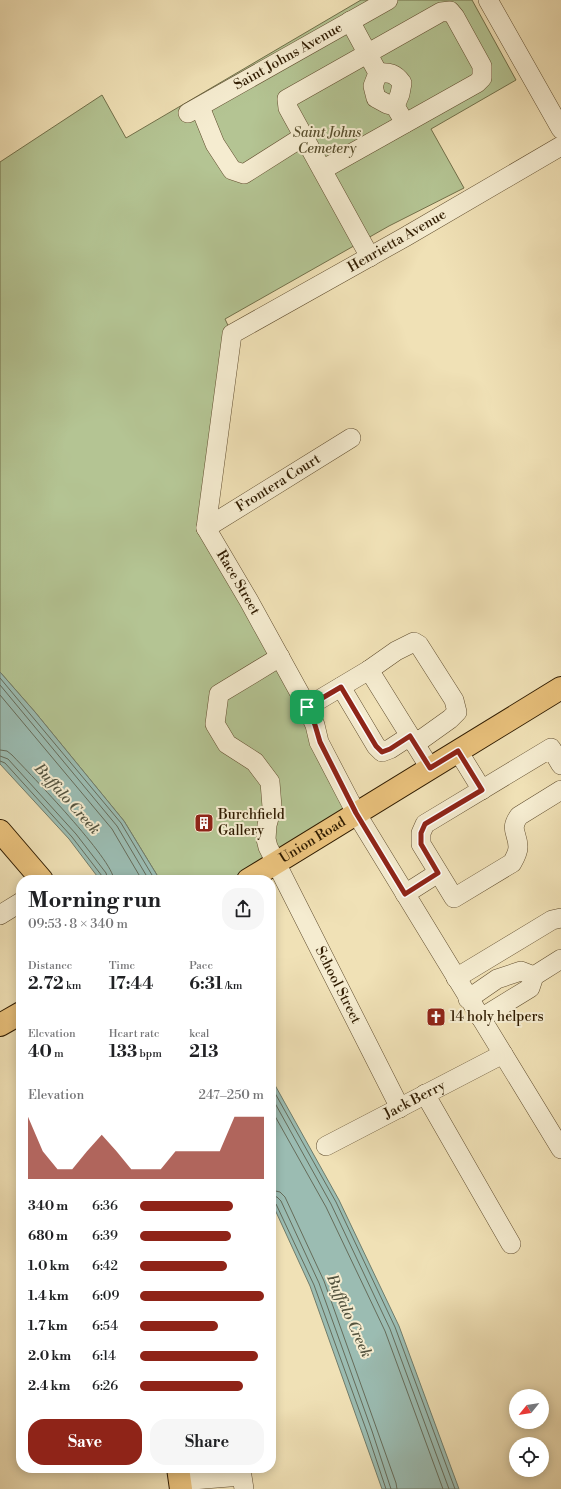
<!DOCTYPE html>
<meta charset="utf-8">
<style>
body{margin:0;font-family:"Libre Bodoni",serif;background:#f6f6f6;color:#202124;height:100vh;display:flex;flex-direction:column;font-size:15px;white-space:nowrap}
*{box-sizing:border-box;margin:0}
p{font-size:13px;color:#757577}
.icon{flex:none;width:22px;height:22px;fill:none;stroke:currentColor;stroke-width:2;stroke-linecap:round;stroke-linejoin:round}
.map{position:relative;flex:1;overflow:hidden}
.sheet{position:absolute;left:16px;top:875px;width:260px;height:598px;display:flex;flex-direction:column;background:#fff;border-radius:16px;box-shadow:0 2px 10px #0003}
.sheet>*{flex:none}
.needle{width:26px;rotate:240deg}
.tools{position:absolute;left:509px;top:1389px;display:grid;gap:8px}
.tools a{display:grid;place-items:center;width:40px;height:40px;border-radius:50%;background:#fff;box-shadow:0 2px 10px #0003;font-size:20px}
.pin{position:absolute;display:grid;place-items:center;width:34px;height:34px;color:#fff;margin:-17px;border-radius:8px;box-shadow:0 2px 6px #0006}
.round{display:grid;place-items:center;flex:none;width:42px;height:42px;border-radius:16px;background:#f6f6f6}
.overview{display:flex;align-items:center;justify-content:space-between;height:68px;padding:0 12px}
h1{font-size:22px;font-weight:700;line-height:30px}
.figures{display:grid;grid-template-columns:repeat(3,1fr);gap:6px;height:68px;padding:4px 12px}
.figures div{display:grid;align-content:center}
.figures b{font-size:17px;font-weight:700}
.figures small{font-size:11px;font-weight:400}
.figures p{font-size:11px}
.chart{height:112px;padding:8px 12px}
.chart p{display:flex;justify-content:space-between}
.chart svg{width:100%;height:72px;margin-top:4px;fill:#8f2418;opacity:.7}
.button{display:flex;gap:8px;margin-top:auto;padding:8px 12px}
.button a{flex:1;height:46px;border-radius:16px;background:#8f2418;color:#fff;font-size:16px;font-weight:700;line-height:46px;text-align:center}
.button a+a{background:#f6f6f6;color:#202124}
ul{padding:0 12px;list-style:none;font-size:13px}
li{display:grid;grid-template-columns:64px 48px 1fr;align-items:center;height:30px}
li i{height:10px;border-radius:5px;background:#8f2418}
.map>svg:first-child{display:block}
.green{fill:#b4c493;stroke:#72704a}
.water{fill:#9bbcb2;stroke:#707c6b}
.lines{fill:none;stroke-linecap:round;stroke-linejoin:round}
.shore{stroke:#666c5a;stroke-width:1}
.minor-casing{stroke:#604d2e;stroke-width:20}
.major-casing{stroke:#301c01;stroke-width:24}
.minor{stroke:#f5ecd0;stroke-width:19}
.major{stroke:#e8c07b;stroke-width:22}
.route-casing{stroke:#fff;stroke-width:8}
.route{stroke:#8f2418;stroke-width:5}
.labels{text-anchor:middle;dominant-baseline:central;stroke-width:4;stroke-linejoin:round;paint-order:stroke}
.street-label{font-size:14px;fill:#301c01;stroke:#f5ecd0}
.park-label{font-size:14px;font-style:italic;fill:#584e2d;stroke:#f5ecd0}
.poi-label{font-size:14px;fill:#301c01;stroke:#f5ecd0;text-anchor:start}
.water-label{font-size:15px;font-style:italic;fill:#55543f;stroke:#f5ecd0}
</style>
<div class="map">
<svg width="561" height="1489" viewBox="0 0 561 1489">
<rect width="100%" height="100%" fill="#f0e1b6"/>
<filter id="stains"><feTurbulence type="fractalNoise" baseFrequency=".005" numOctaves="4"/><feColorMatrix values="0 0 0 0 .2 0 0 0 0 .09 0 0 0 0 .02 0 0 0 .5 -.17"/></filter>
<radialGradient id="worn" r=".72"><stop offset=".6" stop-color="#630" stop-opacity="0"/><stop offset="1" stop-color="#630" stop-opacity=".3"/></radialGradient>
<polygon class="green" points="361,0 472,0 516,80 431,129 464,188 389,226 225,319 232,334 206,528 356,813 245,880 160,880 124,821 35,712 0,672 0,162 102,95 126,138"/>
<g class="water">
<polygon points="0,672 35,712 124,821 160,880 100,880 69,839 0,764"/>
<polygon points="271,1078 339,1200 399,1326 459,1489 382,1489 310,1286 271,1201"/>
</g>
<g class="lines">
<g class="shore">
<polyline points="0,678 121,823 155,880"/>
<polyline points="0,685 117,826 149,880"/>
<polyline points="0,695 112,829 142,880"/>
<path d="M0,750L7,751L12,755C30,774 113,859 114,880"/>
<polyline points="0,756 8,759 76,834 106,873 108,880"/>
<polyline points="0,761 5,763 72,837 102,876 103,880"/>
<polyline points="271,1086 336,1202 395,1327 455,1489"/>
<polyline points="271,1096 331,1204 390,1329 449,1489"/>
<polyline points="271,1109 326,1207 385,1331 443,1489"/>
<polyline points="271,1190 280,1192 285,1197 324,1281 396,1483 397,1489"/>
<polyline points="271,1196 277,1197 281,1201 319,1283 372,1431 391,1489"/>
<polyline points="271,1201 276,1204 314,1285 367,1432 386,1489"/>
</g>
<g class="minor-casing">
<g id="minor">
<polyline points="488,0 561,129"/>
<polyline points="350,21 378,73 373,86 376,98 387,104 395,106 405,123"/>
<path d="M378,73C389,72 395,73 402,83L400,94L395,106"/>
<polyline points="200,107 215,144 232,170 244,174 304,136"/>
<path id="s1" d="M188,113L388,0"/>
<path id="s2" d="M561,146L405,237L232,334L206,528L249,601L304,701L315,725L319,742L356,813L561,1149"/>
<polyline points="322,170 477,83 482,78 482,66 455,17 450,11 441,12 287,99 288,108 370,257"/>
<path id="s3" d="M206,528L351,438"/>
<path id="s4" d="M280,657L219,694L215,724L227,744L255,762L270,782L272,807L267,825L266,839L268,847L400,1108"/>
<polyline points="369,670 396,651 414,642 419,645 454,700 457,712 450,719 415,744"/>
<polyline points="341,687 376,746 382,752 390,749 410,736"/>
<polyline points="307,707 369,670 430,768"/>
<polyline points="458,751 482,790"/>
<path d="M561,765L551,748L425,824L421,833V844L454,898L512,863C515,858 518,853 518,847C518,833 509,830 519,816L561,790"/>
<polyline points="405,894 438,873"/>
<polyline points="0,915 21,902"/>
<polyline points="456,978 552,920 561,918"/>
<polyline points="468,999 497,979 521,971 534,976"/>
<polyline points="481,1018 530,988 534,976 561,959"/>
<polyline points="425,1094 511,1244"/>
<path id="s5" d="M326,1146L503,1054"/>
<polyline points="180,1481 242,1476 244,1489"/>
</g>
</g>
<g class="major-casing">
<g id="major">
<polyline points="0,831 42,880"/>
<path id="s6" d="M248,880L561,688"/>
<polyline points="0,1025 21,1013"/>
<polyline points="178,1468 181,1489"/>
</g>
</g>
<use href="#minor" class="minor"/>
<use href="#major" class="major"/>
</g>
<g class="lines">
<g class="route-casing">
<polygon id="route" points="341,687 376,746 382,752 390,749 410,736 430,768 458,751 482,790 425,824 421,833 421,844 438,873 405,894 356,813 320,742 315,725 307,707"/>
</g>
<use href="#route" class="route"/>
</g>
<defs>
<g id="building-square" transform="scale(1)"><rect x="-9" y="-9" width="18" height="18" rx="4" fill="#8f2418" stroke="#f5ecd0"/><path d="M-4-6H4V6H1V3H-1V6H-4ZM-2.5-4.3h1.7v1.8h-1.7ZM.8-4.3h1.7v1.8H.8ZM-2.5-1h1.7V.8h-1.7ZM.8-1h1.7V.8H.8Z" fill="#fff"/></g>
<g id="church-square" transform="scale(1)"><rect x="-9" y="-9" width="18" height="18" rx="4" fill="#8f2418" stroke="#f5ecd0"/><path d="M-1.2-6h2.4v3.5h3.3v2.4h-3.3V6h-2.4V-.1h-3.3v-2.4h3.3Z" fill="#fff"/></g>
</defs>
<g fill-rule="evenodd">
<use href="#building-square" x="204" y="823"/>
<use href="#church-square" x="436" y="1017"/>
</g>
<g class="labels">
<g class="street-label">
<text stroke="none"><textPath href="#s1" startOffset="115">Saint Johns Avenue</textPath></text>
<text transform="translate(397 241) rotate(-30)">Henrietta Avenue</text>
<text stroke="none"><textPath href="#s3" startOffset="85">Frontera Court</textPath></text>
<text stroke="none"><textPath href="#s2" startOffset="638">Race Street</textPath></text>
<text stroke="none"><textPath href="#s6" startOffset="76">Union Road</textPath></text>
<text stroke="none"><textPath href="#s4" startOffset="404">School Street</textPath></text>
<text stroke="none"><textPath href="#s5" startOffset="100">Jack Berry</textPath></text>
</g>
<g class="park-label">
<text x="327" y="133">Saint Johns<tspan x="327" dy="16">Cemetery</tspan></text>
</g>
<g class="poi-label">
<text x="218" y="815">Burchfield<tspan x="218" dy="16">Gallery</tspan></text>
<text x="450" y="1017">14 holy helpers</text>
</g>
<g class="water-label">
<text transform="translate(67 799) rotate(48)">Buffalo Creek</text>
<text transform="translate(349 1316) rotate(66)">Buffalo Creek</text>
</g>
</g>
<rect width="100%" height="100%" filter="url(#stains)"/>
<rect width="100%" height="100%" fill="url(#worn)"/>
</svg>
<div class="tools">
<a><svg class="needle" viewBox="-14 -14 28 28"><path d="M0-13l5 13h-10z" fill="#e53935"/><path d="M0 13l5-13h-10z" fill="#757577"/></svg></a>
<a><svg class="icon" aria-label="locate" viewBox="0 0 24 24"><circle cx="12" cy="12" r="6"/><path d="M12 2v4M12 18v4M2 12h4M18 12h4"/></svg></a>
</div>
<div class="pin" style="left:307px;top:707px;background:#1e9e55"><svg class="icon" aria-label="arrive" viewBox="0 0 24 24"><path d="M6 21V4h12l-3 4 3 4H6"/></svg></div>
<section class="sheet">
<div class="overview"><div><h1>Morning run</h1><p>09:53 · 8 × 340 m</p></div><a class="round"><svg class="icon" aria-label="share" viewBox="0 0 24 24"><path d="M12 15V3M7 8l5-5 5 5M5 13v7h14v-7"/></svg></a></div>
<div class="figures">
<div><p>Distance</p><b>2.72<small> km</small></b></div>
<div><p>Time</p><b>17:44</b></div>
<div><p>Pace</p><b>6:31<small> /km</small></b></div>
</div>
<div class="figures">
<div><p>Elevation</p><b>40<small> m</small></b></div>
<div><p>Heart rate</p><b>133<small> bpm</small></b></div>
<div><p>kcal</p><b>213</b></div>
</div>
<div class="chart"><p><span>Elevation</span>247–250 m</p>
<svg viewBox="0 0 160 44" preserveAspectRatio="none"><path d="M0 44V6L10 27L20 38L30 38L40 27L50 17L60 27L70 38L80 38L90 38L100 27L110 27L120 27L130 27L140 6L150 6L160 6V44z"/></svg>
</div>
<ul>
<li><b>340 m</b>6:36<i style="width:75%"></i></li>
<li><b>680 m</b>6:39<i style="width:73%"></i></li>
<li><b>1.0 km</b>6:42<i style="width:70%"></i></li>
<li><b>1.4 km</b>6:09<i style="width:100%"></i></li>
<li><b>1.7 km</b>6:54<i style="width:63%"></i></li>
<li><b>2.0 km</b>6:14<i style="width:95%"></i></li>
<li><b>2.4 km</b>6:26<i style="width:83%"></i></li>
</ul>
<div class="button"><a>Save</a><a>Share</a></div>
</section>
</div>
